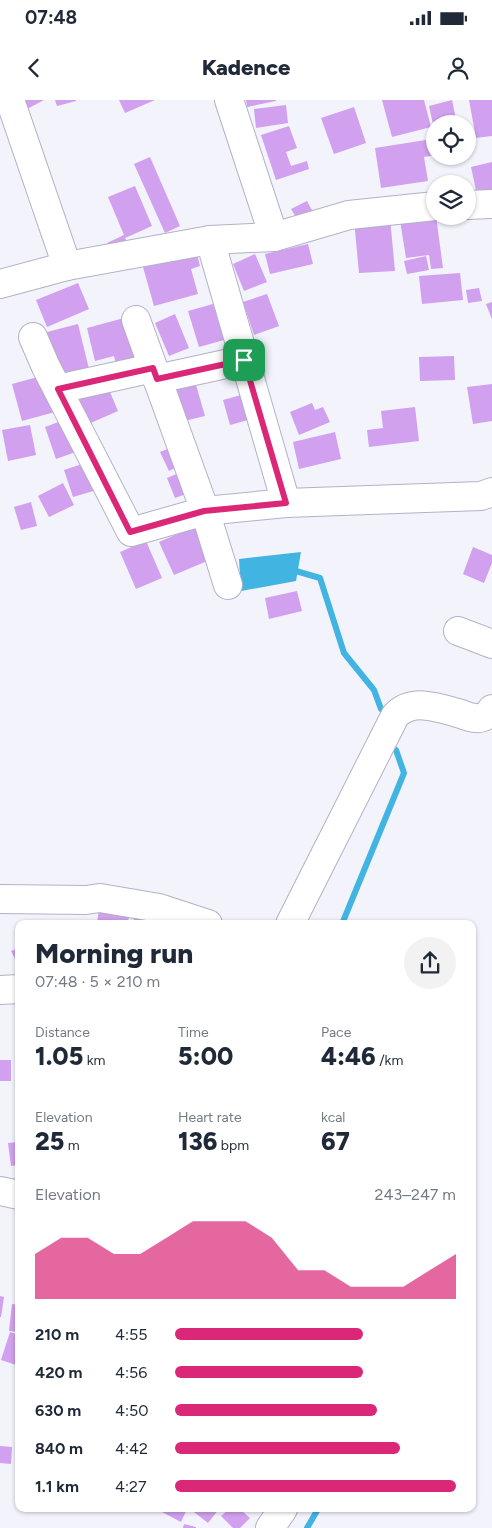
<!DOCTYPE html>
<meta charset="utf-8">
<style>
body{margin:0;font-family:Figtree,sans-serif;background:#f2f2f3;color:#1f2937;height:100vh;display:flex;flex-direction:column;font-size:19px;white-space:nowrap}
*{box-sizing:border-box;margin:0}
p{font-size:16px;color:#747a83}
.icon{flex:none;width:28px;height:28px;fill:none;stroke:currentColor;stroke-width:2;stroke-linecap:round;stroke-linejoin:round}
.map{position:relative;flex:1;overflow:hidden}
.details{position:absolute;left:15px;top:820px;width:461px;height:592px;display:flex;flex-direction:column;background:#fff;border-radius:10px;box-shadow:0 1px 4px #0004}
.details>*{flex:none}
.buttons{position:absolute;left:426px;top:15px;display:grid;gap:10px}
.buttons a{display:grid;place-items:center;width:50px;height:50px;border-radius:50%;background:#fff;box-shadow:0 1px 4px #0004;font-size:25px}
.pin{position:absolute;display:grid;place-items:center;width:42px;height:42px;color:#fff;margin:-21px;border-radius:10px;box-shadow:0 2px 8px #0006}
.round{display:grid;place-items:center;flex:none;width:52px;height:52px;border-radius:26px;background:#f2f2f3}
.summary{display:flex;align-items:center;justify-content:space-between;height:85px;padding:0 20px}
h1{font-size:28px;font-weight:800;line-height:38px}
.stats{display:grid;grid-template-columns:repeat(3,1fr);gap:8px;height:85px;padding:5px 20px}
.stats div{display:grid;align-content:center}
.stats b{font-size:25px;font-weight:800}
.stats small{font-size:14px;font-weight:400}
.stats p{font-size:14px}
.chart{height:140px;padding:10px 20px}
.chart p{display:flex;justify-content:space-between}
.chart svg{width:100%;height:90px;margin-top:5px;fill:#db2777;opacity:.7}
ul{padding:0 20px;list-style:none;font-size:16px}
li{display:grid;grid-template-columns:80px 60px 1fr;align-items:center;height:38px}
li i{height:12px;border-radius:6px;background:#db2777}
.status{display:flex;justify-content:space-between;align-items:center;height:35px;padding:0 25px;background:#fff;direction:ltr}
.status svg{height:14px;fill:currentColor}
header{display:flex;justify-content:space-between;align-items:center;height:65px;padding:0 20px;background:#fff;font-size:22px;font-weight:800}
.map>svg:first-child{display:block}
.water{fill:#41b4e2}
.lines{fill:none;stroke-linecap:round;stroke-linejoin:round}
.stream{stroke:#41b4e2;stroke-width:6}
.building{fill:#d1a0ee}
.minor-casing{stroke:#b2b2c6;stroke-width:30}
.minor{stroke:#fff;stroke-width:28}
.route-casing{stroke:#fff;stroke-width:10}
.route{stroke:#db2777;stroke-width:6}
</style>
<div class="status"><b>07:48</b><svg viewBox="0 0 49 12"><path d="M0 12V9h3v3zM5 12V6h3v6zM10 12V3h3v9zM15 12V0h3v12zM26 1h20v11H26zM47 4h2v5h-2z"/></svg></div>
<header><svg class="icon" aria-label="back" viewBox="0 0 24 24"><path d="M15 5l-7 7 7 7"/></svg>Kadence<svg class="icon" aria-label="person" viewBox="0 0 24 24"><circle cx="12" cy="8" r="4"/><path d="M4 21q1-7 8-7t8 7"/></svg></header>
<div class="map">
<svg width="492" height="1428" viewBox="0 0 492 1428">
<rect width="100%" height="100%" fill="#f3f3fc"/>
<polygon class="water" points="301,452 296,481 241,491 239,459"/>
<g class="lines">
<g class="stream">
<polyline points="289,469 320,478 344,553 374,590 381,609"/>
<polyline points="342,824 404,673 396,650"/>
<polyline points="307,1428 318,1409"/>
</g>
</g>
<g class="building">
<polygon points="23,0 44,0 27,9"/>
<polygon points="55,0 76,0 76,1 57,6"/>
<polygon points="119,0 155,0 125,13"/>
<polygon points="246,0 276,0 276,1 247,7"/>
<polygon points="382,0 424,0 431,27 392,37"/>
<polygon points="452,0 457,24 435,24 434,29 429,6"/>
<polygon points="469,0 492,0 492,36 476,38"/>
<polygon points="286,5 288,23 256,28 254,9"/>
<polygon points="354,7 366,43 334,54 321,18"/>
<polygon points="289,26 297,48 286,52 291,66 307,61 309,69 276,80 261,35"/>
<polygon points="432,39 435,55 424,57 428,81 381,88 375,48"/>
<polygon points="150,57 180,126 165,133 134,64"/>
<polygon points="492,62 492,91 477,95 471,67"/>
<polygon points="135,86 152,126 125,138 129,146 112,153 107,143 124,135 108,97"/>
<polygon points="307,101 314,114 299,122 291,109"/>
<polygon points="399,114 436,116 443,168 431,169 429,155 406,158"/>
<polygon points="390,118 395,171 359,173 354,120"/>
<polygon points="308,144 313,164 270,174 265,154"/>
<polygon points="196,151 200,166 191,169 198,194 154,206 143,167"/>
<polygon points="255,154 267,182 244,191 233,164"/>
<polygon points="426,156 429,170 407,174 404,161"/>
<polygon points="460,173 463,200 422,204 419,176"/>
<polygon points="78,183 89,209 47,227 36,200"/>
<polygon points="479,188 482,201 468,203 466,190"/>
<polygon points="267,194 279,226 254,235 243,202"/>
<polygon points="492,202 492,219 486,204"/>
<polygon points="213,204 224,240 199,247 188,211"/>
<polygon points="175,214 189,248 169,256 155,223"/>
<polygon points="124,218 136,263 117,268 114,256 95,261 87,228"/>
<polygon points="78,224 89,269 54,278 43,233"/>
<polygon points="454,256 455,280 420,281 419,257"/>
<polygon points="45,275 55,312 22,321 12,284"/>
<polygon points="194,278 205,316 180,322 170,284"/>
<polygon points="492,284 492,321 473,324 467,287"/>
<polygon points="107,285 118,311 86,325 75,298"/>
<polygon points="241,295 248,320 230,325 223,300"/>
<polygon points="312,303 315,310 323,307 330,322 299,335 290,312"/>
<polygon points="415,307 419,341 369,347 367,330 383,328 381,311"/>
<polygon points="69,318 81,350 56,359 45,327"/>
<polygon points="30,325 36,355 8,361 2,330"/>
<polygon points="335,332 341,359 299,369 293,342"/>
<polygon points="170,348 179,366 169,371 160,352"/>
<polygon points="91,361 100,389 73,397 64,370"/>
<polygon points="188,369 197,390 175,398 167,378"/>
<polygon points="63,383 74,405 49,417 38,396"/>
<polygon points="31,402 37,426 21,430 14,407"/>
<polygon points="198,425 212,459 174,475 159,442"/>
<polygon points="146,441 162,478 136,489 120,452"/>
<polygon points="473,447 492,455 492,463 484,483 463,474"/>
<polygon points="297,491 302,511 269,519 265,498"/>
<polygon points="99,809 129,814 128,824 97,824"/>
<polygon points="134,817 165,818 165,824 134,824"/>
<polygon points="19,848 19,867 11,851"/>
<rect x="0" y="960" width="11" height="21"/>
<polygon points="19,1042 19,1065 11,1066 8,1043"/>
<polygon points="0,1196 4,1197 1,1217 0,1217"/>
<polygon points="12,1204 19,1205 19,1232 9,1231"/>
<polygon points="10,1232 19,1235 19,1266 1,1260"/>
<polygon points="0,1346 12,1347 11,1364 0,1363"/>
<polygon points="161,1409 187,1409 181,1422 160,1411"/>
<polygon points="190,1409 219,1409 208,1423"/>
<polygon points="229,1409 240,1409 250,1418 240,1428 233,1428 221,1416"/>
<polygon points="184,1424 196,1427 196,1428 183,1428"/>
</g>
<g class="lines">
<g class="minor-casing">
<g id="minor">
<polyline points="10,0 67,166 210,140 274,137 349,115 435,106"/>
<polyline points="229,0 274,137"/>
<polyline points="468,105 492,104"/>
<polyline points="0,184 67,166"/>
<polyline points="136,220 205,411 228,485"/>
<polyline points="33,237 46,267 131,432 205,411 286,403 210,140"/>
<polyline points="157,279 244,260"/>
<polyline points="58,289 153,268"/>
<polyline points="286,403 481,396 492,392"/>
<polyline points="458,531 492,544"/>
<polyline points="0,799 86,800 100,798 159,808 208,824"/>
<path d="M290,824L395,616C412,597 440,608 461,614C466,616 471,618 476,618C483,619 489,614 492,609"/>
<polyline points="0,890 19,889"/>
<polyline points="0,1091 19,1095"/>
<polyline points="270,1428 283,1409"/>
</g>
</g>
<use href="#minor" class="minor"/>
</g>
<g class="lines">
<g class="route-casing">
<polygon id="route" points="244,260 286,403 204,411 130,432 58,289 153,268 157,279"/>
</g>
<use href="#route" class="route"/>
</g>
</svg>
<div class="buttons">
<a><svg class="icon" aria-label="locate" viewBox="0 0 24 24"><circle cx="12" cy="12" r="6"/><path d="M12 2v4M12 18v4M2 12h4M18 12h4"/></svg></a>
<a><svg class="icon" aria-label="layers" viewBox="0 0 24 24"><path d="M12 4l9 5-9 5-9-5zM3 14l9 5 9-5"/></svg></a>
</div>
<div class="pin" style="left:244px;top:260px;background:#1e9e55"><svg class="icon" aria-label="arrive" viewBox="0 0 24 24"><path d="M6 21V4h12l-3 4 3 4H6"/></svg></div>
<section class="details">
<div class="summary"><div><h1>Morning run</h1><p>07:48 · 5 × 210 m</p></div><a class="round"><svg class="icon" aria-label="share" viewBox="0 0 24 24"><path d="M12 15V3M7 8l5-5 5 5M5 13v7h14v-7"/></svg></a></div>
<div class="stats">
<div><p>Distance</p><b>1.05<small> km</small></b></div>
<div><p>Time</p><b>5:00</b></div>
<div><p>Pace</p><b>4:46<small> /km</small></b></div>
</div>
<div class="stats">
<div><p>Elevation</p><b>25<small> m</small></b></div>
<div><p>Heart rate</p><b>136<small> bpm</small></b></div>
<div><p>kcal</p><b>67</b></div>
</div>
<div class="chart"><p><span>Elevation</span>243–247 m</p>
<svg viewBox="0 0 160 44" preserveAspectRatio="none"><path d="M0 44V22L10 14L20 14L30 22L40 22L50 14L60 6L70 6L80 6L90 14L100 30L110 30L120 38L130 38L140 38L150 30L160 22V44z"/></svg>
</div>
<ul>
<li><b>210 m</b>4:55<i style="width:67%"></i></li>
<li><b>420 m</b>4:56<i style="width:67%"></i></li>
<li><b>630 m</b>4:50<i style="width:72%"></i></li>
<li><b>840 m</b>4:42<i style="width:80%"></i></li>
<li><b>1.1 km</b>4:27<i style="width:100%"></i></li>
</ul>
</section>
</div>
